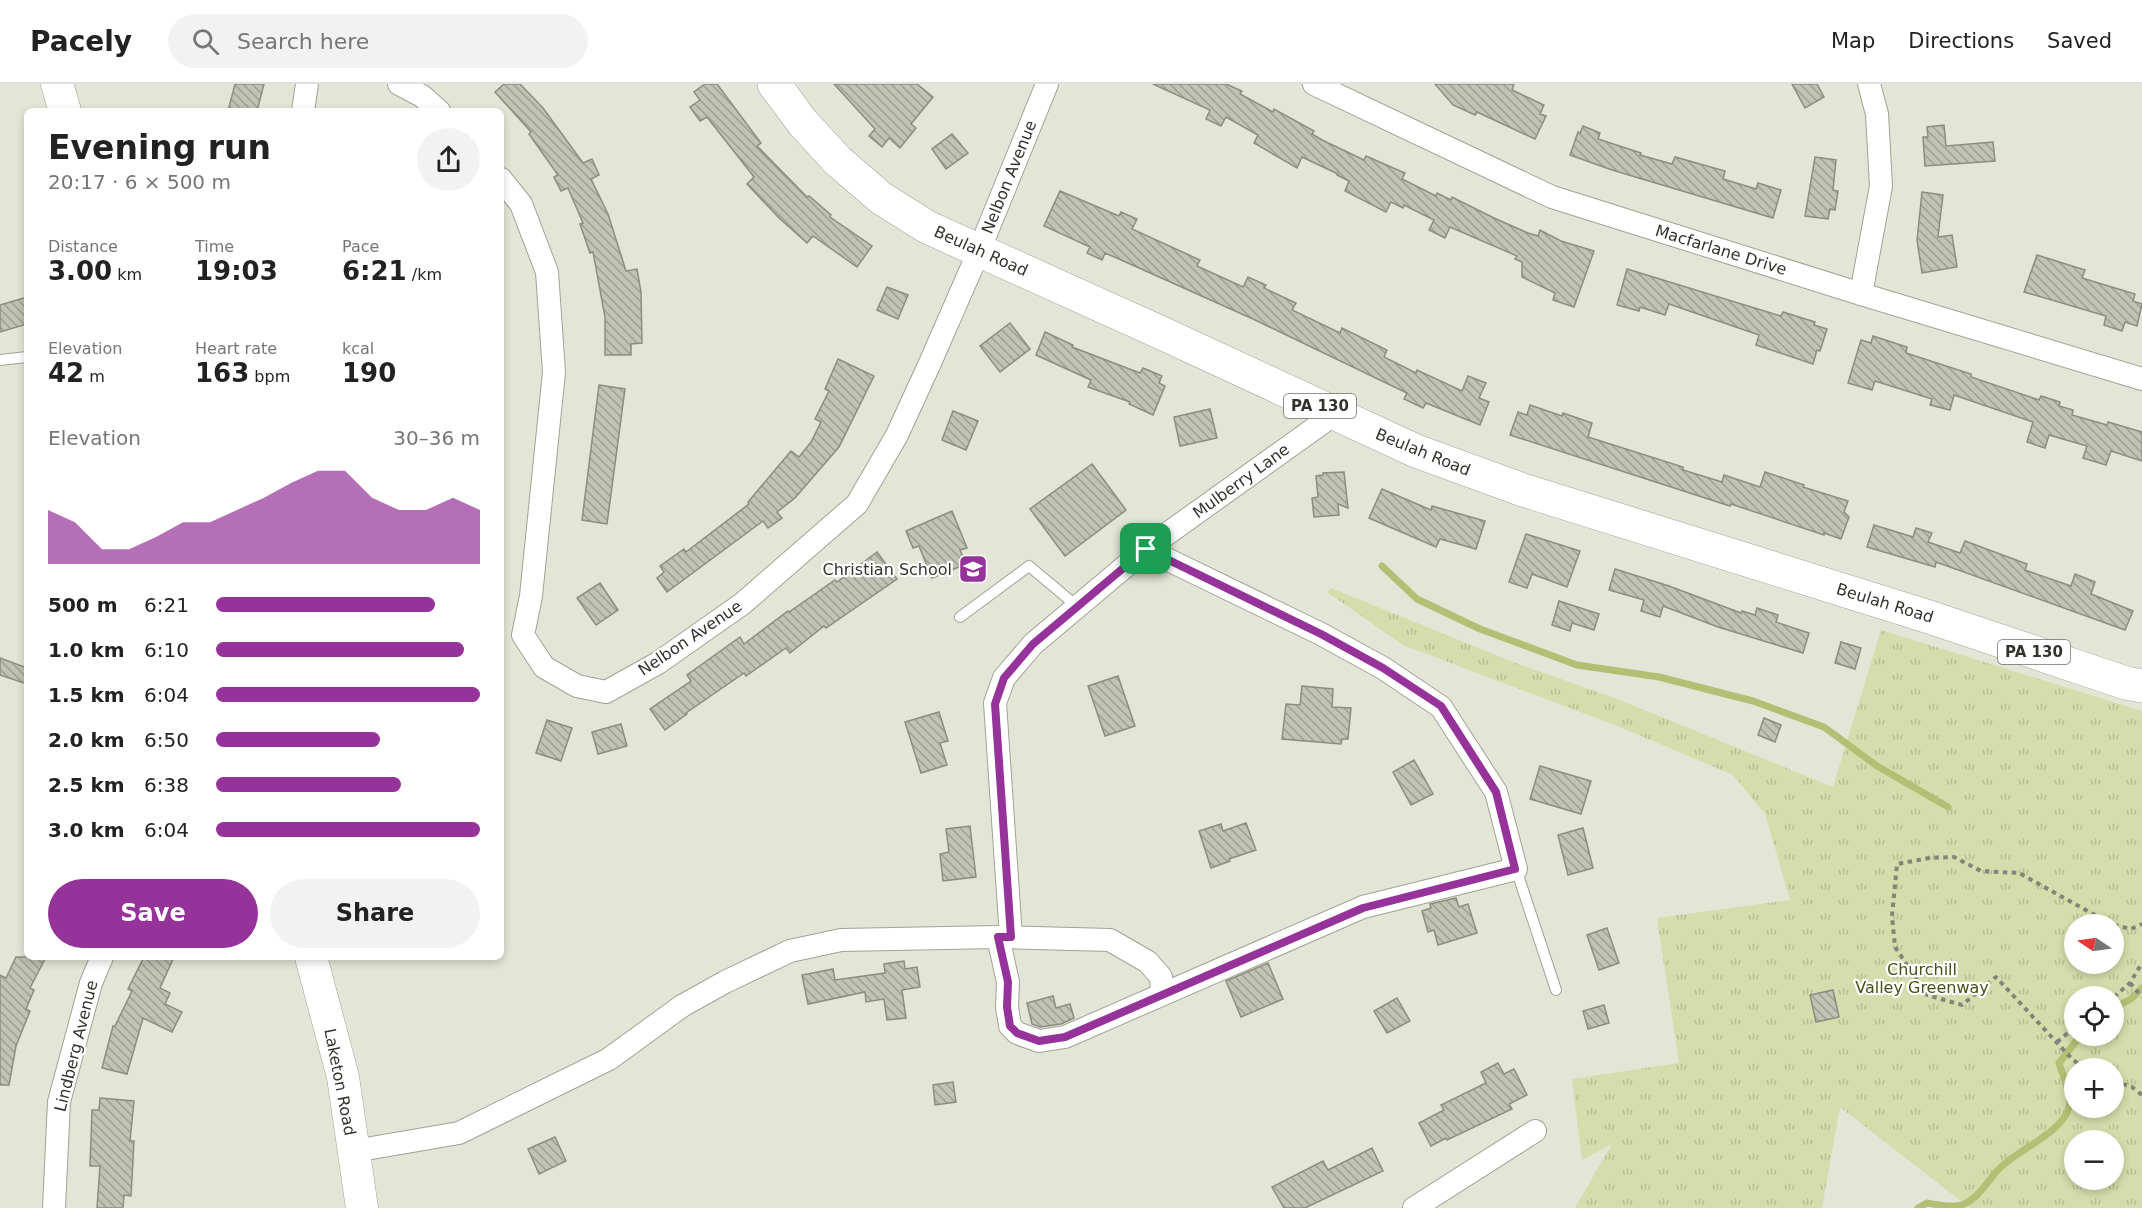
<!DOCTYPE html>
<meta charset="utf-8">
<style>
body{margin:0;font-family:"DejaVu Sans",sans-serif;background:#f2f2f2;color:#222;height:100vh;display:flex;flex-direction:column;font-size:22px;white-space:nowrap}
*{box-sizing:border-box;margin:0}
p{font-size:20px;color:#767676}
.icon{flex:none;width:33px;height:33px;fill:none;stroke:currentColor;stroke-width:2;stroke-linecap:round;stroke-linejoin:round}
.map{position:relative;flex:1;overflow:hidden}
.side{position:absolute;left:24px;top:24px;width:480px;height:852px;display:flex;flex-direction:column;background:#fff;border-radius:9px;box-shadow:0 3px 9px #0003}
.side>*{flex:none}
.needle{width:39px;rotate:283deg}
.fabs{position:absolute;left:2064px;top:830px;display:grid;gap:12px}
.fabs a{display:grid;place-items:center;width:60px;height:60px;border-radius:50%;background:#fff;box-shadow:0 3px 9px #0003;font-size:30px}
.pin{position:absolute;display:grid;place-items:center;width:51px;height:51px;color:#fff;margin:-26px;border-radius:12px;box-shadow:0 3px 9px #0006}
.round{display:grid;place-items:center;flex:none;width:63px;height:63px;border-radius:32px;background:#f2f2f2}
.headline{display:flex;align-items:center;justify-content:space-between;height:102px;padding:0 24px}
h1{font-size:33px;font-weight:700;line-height:45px}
.stats{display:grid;grid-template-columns:repeat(3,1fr);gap:9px;height:102px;padding:6px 24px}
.stats div{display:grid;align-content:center}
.stats b{font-size:26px;font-weight:700}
.stats small{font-size:16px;font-weight:400}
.stats p{font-size:16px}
.chart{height:168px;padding:12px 24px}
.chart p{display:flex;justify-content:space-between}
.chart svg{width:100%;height:108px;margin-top:6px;fill:#96339a;opacity:.7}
.action{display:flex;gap:12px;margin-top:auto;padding:12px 24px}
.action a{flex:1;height:69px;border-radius:36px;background:#96339a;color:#fff;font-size:24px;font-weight:700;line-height:69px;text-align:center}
.action a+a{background:#f2f2f2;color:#222}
ul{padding:0 24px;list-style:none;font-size:20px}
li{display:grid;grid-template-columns:96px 72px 1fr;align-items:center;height:45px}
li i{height:15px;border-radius:8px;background:#96339a}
header{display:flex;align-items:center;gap:36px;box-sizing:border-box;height:84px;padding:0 30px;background:#fff;border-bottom:2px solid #e0e0e0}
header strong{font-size:28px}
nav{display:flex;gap:33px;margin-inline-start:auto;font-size:21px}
.search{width:420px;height:54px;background:#f2f2f2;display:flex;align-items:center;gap:15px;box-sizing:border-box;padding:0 21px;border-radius:33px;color:#767676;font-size:22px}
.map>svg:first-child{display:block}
.park{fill:url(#park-tufts);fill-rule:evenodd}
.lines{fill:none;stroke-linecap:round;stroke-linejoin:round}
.stream{stroke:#b3bf74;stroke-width:7}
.building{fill:url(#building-back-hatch);stroke:#8b8e7f;stroke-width:1.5}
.lane-casing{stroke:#a0a394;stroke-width:12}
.street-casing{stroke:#a0a394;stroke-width:24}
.secondary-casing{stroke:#a0a394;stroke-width:33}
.primary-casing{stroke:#a0a394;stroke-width:34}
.path{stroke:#83857a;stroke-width:4;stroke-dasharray:4.5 4.5;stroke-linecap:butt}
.lane{stroke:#fff;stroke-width:10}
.street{stroke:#fff;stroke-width:22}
.secondary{stroke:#fff;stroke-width:32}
.primary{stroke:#fff;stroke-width:33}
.route-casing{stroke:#fff;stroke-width:12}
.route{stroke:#96339a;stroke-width:8}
.labels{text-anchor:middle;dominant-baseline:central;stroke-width:4.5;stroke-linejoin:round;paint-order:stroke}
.shield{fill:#fff;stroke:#70706c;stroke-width:1.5}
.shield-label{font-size:15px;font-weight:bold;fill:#32332d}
.street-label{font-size:16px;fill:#32332d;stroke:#fff}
.poi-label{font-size:16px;fill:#32332d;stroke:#fff;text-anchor:end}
.park-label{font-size:16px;fill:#495019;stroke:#fff}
</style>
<header>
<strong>Pacely</strong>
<div class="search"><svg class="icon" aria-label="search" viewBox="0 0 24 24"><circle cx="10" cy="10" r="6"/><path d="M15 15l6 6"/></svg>Search here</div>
<nav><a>Map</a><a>Directions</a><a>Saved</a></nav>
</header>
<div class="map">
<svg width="2142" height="1124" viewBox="0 0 2142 1124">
<defs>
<pattern id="park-tufts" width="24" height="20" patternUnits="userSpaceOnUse" patternTransform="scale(1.5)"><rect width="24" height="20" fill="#d4ddab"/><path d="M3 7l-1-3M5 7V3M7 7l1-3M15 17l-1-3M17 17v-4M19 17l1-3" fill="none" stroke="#b6be93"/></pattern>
<pattern id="building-back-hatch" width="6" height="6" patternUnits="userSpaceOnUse" patternTransform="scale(1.5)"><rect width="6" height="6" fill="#c1c4b4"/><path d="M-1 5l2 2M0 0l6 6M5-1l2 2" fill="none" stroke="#9da093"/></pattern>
</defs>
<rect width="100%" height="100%" fill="#e3e6d6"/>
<path class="park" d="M1331,504L1513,578L1615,614L1833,703L1881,546L2142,627V1124H1970L1840,1023L1822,1124H1575L1612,1060L1582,1076L1572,995L1679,979L1657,834L1790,816L1765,730L1733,691L1615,641L1403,561L1327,508ZM2074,840H2114V879H2074ZM2074,912H2114V951H2074ZM2074,984H2114V1023H2074ZM2074,1056H2114V1095H2074Z"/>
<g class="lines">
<g class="stream">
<polyline points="1382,482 1417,515 1480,545 1577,581 1659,593 1753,617 1824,643 1877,682 1948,723"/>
<polyline points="2114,924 2131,915 2142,904"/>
<path d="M1918,1124L1927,1119C1938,1121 1951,1124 1962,1121C1978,1115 1987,1098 1998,1086C2017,1065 2063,1049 2069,1023C2072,1009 2063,993 2059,979L2081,951"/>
</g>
</g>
<g class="building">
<polygon points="235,0 264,0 257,27 228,27"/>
<polygon points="504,0 520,0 543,24 583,79 592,75 599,91 591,95 608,130 626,187 637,185 641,208 642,259 631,260 631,271 605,271 605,233 593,168 590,169 580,140 583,139 568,104 561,107 554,93 558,91 529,50 531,48 495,8"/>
<polygon points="705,0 717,0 761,59 757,62 807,113 809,112 831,131 830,133 872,162 857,183 813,152 807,159 779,134 747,100 754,93 707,33 700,37 690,23 700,16 694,8"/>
<polygon points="834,0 917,0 933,13 911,40 916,44 900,64 889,54 882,63 869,52 875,45"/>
<polygon points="1153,0 1226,0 1242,7 1240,10 1273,28 1274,25 1314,47 1312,50 1322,56 1364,76 1366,72 1405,89 1402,95 1436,112 1437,109 1451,116 1452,113 1494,134 1528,149 1538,152 1540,146 1561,157 1594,167 1574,223 1553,216 1555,209 1522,193 1522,178 1515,175 1517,172 1450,143 1445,154 1429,146 1434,136 1404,121 1403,124 1391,118 1386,128 1345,107 1349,97 1337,91 1338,90 1302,73 1297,84 1254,59 1258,51 1226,33 1221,42 1206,35 1210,26"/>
<polygon points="1435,0 1514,0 1512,6 1544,21 1540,30 1546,32 1535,55 1477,28 1475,31 1453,21"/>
<polygon points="1792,0 1817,0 1824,13 1805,24"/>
<polygon points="1944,41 1946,62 1993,58 1995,77 1925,82 1923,53 1928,53 1927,43"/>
<polygon points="1583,42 1600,49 1598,55 1641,69 1640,71 1672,80 1675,73 1725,87 1723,95 1756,105 1758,99 1781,106 1773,134 1612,86 1570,71 1578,48 1580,49"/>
<polygon points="952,50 968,69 946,85 932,65"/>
<polygon points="1815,73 1836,76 1833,106 1838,107 1835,126 1830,125 1828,135 1805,132"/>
<polygon points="1060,107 1119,132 1121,128 1137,135 1132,145 1200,176 1197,182 1243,203 1248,193 1266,201 1264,204 1296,219 1292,226 1340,249 1342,244 1387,266 1384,273 1416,289 1417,286 1462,307 1468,292 1486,299 1479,314 1489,318 1480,341 1426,319 1423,324 1404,315 1407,309 1253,235 1119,175 1105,169 1102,176 1087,169 1090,163 1044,142"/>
<polygon points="1922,108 1943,111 1938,153 1952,151 1957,183 1922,189 1917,156"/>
<polygon points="2037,171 2085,186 2082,194 2135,210 2133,217 2142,220 2137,242 2125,238 2122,247 2104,241 2106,232 2024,208"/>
<polygon points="1627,185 1781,232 1783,228 1815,238 1814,241 1827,245 1820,267 1817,266 1813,280 1756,261 1759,251 1669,220 1665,231 1640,223 1639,227 1617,221"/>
<polygon points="887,203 908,211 898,235 877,226"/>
<polygon points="27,213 27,240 0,248 0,221"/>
<polygon points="1010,239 1030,265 1000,288 980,262"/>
<polygon points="1045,248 1073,261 1072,263 1140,289 1143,284 1162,292 1159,299 1165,302 1153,331 1129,320 1130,318 1088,303 1091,296 1036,271"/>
<polygon points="1873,252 1907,263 1906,269 1971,290 1971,293 2039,316 2041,312 2060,318 2059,322 2073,326 2072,331 2107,341 2108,338 2142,348 2142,377 2111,367 2106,381 2083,374 2087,362 2049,351 2045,364 2027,358 2033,338 1954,311 1950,326 1930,321 1932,315 1875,297 1872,306 1848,299 1861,256 1871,259"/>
<polygon points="838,275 874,292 839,363 795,414 777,428 782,434 768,444 763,437 667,508 657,494 664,488 660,482 684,465 686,468 749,420 748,418 791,367 799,373 811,358 821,338 815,335 829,307 825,305"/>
<polygon points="599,301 625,305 607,440 582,436"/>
<polygon points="1530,321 1562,332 1563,329 1592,339 1588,353 1683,383 1683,386 1722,398 1724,391 1760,403 1765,388 1804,401 1803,403 1848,417 1844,428 1849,433 1841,455 1824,449 1824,451 1731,420 1730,422 1510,351 1518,328 1527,331"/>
<polygon points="1210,325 1217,354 1180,362 1174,333"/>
<polygon points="953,327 978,337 966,366 942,356"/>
<polygon points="1092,380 1126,426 1065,472 1030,425"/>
<polygon points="1344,388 1348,424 1338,420 1339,431 1314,433 1312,414 1318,413 1316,392 1323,391 1323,389"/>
<polygon points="1382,405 1431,426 1432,422 1485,437 1476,465 1440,455 1436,463 1369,434"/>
<polygon points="952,427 967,464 960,466 966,480 932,494 919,462 913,464 906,447"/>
<polygon points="1874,441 1913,453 1916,444 1932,449 1928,458 1960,469 1965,457 2027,480 2025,486 2071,502 2075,490 2095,498 2091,510 2133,527 2125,546 1936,478 1935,483 1867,463"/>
<polygon points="1526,450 1580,467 1567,503 1532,490 1527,504 1509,498"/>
<polygon points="877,468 897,495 826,544 824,542 790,569 786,564 746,592 744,589 686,629 687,630 665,646 650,625 691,597 687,591 740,553 744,560 788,527 789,528 835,496 837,498"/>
<polygon points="1615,485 1669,502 1741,529 1742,527 1755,531 1757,524 1778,531 1776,538 1809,549 1803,569 1718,543 1663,522 1660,533 1641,527 1644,516 1609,506"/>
<polygon points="600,499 618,526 596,541 577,514"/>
<polygon points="1559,517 1599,530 1594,546 1572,539 1570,547 1552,541"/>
<polygon points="1841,558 1861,564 1855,585 1835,579"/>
<polygon points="0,574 27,584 27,600 0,591"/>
<polygon points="1118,592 1135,642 1105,652 1088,602"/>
<polygon points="1302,602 1333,605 1332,623 1351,624 1348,655 1342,655 1341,660 1282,655 1286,620 1300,621"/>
<polygon points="939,628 948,657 940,659 947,681 921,689 905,638"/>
<polygon points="1764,634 1781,641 1775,658 1758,651"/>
<polygon points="547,636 572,644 561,677 536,669"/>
<polygon points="621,640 627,662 598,670 592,648"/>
<polygon points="1414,676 1433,710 1411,721 1393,688"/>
<polygon points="1540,682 1591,697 1581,730 1530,715"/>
<polygon points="1246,739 1256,766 1229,775 1230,777 1211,784 1199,747 1221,740 1223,747"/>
<polygon points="970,742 976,793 943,797 940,770 949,768 946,745"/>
<polygon points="1583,744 1593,784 1568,791 1558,751"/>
<polygon points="1456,814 1459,823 1468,820 1477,849 1438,861 1434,846 1428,848 1422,827 1431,824 1430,820"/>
<polygon points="1607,844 1619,879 1599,886 1587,851"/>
<polygon points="16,873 46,873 30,904 34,906 26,925 30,927 16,962 9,1001 0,1001 0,891 6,894"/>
<polygon points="144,873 174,873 160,904 170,909 165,920 182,928 172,948 143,934 127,990 102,984 113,942 115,942 132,907 128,905"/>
<polygon points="904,877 905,885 917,883 920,903 902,906 906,934 887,936 884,915 866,918 865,908 808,920 802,891 833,885 835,896 885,889 884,880"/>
<polygon points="1268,879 1283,915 1241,933 1226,897"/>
<polygon points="1833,906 1839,933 1816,938 1810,911"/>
<polygon points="1053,912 1056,924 1070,920 1074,934 1061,940 1040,943 1032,940 1027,919"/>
<polygon points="1397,914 1410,937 1387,949 1374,927"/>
<polygon points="1604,921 1609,939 1588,945 1583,927"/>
<polygon points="1498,979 1504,990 1514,985 1527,1011 1509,1020 1512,1025 1447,1056 1446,1054 1431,1062 1419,1039 1444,1026 1441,1021 1486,999 1481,988"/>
<polygon points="953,998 956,1018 935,1021 933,1001"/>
<polygon points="100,1014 134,1017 130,1057 134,1057 131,1112 124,1111 123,1124 97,1124 100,1082 90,1082 92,1026 99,1026"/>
<polygon points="555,1053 566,1077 539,1090 528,1065"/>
<polygon points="1372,1064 1383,1087 1305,1124 1284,1124 1272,1103 1323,1077 1328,1086"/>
</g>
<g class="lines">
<g class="lane-casing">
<g id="lane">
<polyline points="0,276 27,273"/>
<polyline points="960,533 1029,482 1078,523"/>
<polyline points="1516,785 1556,906"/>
</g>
</g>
<g class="street-casing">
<g id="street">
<polyline points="399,0 422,12 439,27"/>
<polyline points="1314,0 1552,113 1861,210 2142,295"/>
<polyline points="303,27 307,0"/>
<polyline points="501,95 521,120 547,188 554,288 531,512 523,551 544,583 577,602 606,608 658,579 742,520 857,420 897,351 930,279 979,167 1047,0"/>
<polyline points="1861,210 1881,102 1877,30 1869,0"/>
<polyline points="998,853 1008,898 1007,923 1010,942 1017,949 1039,957 1065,953 1363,823 1516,785 1496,708 1441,623 1383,584 1321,550 1146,465"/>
<polyline points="1011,853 995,619 1004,594 1033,560 1146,465 1336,329"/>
<polyline points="354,1067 459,1049 609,975 682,922 725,898 790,867 841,856 998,853 1110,856 1148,878 1161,893 1162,909"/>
<polyline points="54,1124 59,1018 91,899 102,873"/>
<polyline points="1414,1124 1535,1047"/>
</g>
</g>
<g class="secondary-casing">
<g id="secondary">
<polyline points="57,0 65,27"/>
<polyline points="311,873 343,993 362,1124"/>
</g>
</g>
<g class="primary-casing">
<polyline id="primary" points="774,0 803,39 838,77 881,114 927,143 1166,251 1416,367 1523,406 1926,532 2126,599 2142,602"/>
</g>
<g class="path">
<polyline points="2114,841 2131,845 2142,840"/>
<polyline points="2130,899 2142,913"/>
<polyline points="2114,913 2130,899 2142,879"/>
<polyline points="2057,958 2074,944"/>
<polyline points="2085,984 2073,976 1996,893 1962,921 1927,911 1895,863 1892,832 1897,780 1929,774 1954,773 1981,787 2019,789 2111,840"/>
<polyline points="2114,997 2132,1003 2142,1011"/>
</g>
<use href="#lane" class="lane"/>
<use href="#street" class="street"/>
<use href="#secondary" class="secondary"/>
<use href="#primary" class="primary"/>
</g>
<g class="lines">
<g class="route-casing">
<polygon id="route" points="1146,465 1321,550 1383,584 1441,622 1496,708 1515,785 1363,824 1065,953 1039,957 1017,949 1010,942 1007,923 1008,898 998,853 1011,853 995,620 1004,594 1033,560"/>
</g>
<use href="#route" class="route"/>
</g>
<defs>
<g id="school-square" transform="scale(1.5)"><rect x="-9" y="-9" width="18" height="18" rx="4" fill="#96339a" stroke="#fff"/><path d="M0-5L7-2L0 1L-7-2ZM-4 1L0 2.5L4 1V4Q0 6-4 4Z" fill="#fff"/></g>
</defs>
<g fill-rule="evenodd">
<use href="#school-square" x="973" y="485"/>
</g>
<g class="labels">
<g class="shield">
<rect x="1284" y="310" width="72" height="24" rx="4.5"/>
<rect x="1998" y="556" width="72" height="24" rx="4.5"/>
</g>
<g class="shield-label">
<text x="1320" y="322">PA 130</text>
<text x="2034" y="568">PA 130</text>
</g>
<g class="street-label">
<text transform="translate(1009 93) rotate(-68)">Nelbon Avenue</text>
<text transform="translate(1721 166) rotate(17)">Macfarlane Drive</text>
<text transform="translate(981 167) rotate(24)">Beulah Road</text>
<text transform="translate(1423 368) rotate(22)">Beulah Road</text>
<text transform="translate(1241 397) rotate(-36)">Mulberry Lane</text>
<text transform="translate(1885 519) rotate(17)">Beulah Road</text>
<text transform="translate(690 554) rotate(-34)">Nelbon Avenue</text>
<text transform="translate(76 962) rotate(-76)">Lindberg Avenue</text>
<text transform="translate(340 998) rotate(79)">Laketon Road</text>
</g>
<g class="poi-label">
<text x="952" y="485">Christian School</text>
</g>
<g class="park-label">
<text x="1922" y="885">Churchill<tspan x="1922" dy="18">Valley Greenway</tspan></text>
</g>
</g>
</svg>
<div class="fabs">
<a><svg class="needle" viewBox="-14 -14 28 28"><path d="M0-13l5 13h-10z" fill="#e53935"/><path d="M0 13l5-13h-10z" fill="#767676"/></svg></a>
<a><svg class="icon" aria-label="locate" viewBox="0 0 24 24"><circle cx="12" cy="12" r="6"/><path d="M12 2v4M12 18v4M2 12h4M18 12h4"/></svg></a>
<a>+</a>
<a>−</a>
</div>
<div class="pin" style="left:1146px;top:465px;background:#1e9e55"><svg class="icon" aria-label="arrive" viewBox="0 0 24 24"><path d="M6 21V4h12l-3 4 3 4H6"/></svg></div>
<section class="side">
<div class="headline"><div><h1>Evening run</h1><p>20:17 · 6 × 500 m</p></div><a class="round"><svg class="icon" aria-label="share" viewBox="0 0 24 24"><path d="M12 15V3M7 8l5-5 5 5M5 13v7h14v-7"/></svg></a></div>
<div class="stats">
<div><p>Distance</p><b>3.00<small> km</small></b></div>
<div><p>Time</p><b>19:03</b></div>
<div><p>Pace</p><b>6:21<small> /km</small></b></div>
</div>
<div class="stats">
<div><p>Elevation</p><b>42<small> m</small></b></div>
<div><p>Heart rate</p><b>163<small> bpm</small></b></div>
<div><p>kcal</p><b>190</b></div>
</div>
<div class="chart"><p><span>Elevation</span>30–36 m</p>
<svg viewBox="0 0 160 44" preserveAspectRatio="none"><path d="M0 44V22L10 27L20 38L30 38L40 33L50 27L60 27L70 22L80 17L90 11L100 6L110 6L120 17L130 22L140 22L150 17L160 22V44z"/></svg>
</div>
<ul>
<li><b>500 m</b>6:21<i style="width:83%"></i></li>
<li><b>1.0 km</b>6:10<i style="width:94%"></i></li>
<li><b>1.5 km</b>6:04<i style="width:100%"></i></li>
<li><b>2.0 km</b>6:50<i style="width:62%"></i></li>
<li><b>2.5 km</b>6:38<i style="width:70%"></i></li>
<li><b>3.0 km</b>6:04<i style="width:100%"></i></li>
</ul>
<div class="action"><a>Save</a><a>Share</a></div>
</section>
</div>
